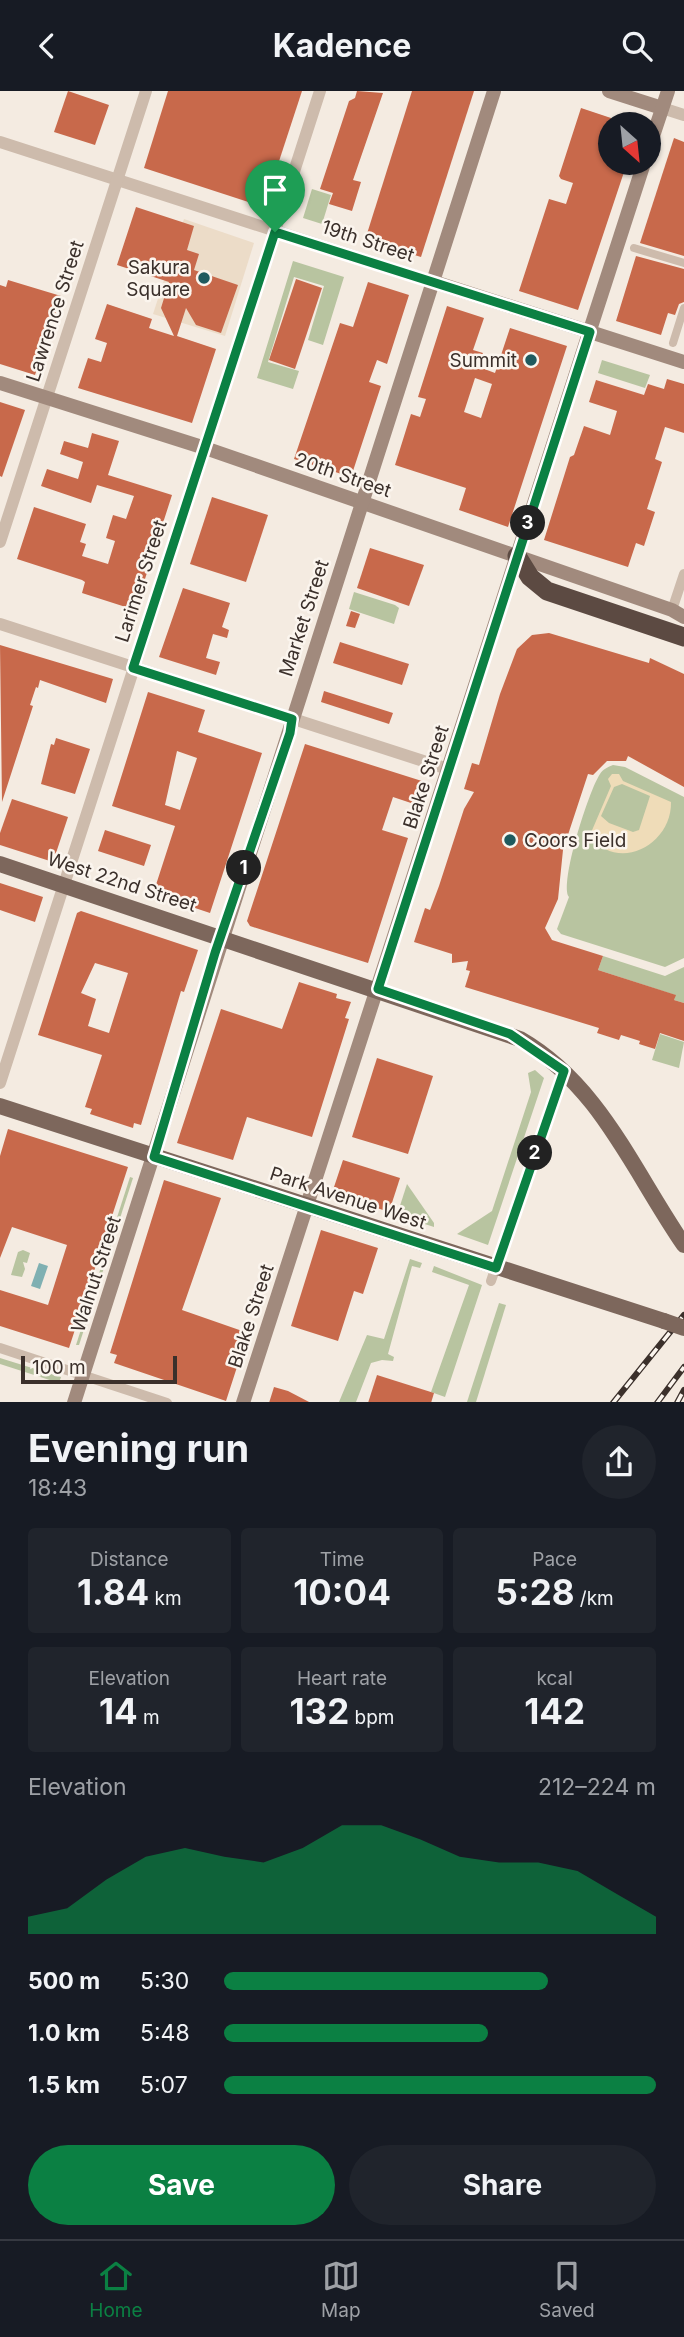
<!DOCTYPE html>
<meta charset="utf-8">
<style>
body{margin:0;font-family:Inter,sans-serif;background:#20242c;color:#f1f3f6;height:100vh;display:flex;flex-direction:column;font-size:26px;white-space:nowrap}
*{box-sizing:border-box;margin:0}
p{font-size:23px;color:#9ea1a6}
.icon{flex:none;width:38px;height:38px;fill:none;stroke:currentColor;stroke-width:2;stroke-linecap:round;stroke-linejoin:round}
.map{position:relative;height:1311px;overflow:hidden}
.sheet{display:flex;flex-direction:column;background:#171b24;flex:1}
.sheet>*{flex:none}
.needle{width:46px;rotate:153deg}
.controls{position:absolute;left:598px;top:21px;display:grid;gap:14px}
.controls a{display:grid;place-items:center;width:63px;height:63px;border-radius:50%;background:#171b24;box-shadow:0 2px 5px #0004;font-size:35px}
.scale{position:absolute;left:21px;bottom:18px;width:156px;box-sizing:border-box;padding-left:7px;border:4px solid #3b302b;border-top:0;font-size:19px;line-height:24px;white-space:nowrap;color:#3b302b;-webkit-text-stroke:5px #fbf5ee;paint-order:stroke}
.pin{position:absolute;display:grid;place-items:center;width:60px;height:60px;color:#fff;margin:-72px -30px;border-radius:50% 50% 50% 0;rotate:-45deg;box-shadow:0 0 7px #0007}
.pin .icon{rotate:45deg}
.km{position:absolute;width:35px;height:35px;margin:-18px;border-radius:50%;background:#222;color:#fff;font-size:19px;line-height:35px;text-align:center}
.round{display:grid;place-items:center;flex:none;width:74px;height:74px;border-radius:37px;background:#20242c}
.headline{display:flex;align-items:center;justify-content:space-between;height:119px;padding:0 28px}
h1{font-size:38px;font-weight:700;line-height:52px}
.stats{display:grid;grid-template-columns:repeat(3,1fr);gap:10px;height:119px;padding:7px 28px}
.stats div{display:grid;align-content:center;border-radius:7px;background:#20242c;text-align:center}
.stats b{font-size:35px;font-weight:700}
.stats small{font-size:19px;font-weight:400}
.stats p{font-size:19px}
.chart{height:196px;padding:14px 28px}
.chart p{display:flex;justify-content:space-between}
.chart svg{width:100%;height:126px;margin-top:7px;fill:#0b8043;opacity:.7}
.action{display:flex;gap:14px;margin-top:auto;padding:14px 28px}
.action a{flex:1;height:80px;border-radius:42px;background:#0b8043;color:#fff;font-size:28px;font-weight:700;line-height:80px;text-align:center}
.action a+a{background:#20242c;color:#f1f3f6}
ul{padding:0 28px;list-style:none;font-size:23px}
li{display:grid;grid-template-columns:112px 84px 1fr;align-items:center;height:52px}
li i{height:18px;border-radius:9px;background:#0b8043}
header{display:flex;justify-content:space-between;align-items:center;height:91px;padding:0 28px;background:#171b24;font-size:32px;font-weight:700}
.tabs{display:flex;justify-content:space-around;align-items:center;height:98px;border-top:2px solid #363941;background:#171b24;font-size:19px;color:#9ea1a6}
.tabs a{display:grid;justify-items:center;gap:4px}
.tabs .active{color:#0b8043}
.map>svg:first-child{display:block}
.green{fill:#b8c4a0}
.sand{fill:#efdcb8;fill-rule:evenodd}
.plaza{fill:#ecdcc8}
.water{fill:#7fb0b2}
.building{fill:#c8694b;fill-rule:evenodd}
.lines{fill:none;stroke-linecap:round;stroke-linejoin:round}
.pedestrian{stroke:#cdbbac;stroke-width:8}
.minor{stroke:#cdbbac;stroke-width:10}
.tertiary{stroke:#cdbbac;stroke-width:12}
.secondary{stroke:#a18a7d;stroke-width:14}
.primary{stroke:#7d675c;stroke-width:16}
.motorway{stroke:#5c4a42;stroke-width:19}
.rail-casing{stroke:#3b302b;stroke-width:6}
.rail{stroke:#fbf5ee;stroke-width:3.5;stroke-dasharray:10;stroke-linecap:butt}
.primary-bridge{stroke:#7d675c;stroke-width:16}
.route-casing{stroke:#fff;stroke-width:14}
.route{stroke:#0b8043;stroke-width:9}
.poi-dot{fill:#1f5a5e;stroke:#fbf5ee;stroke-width:2.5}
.labels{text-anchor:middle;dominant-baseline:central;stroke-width:5;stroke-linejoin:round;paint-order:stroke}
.street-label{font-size:19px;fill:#3b302b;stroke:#fbf5ee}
.poi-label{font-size:19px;fill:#3b302b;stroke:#fbf5ee;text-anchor:end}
</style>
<header><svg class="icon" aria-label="back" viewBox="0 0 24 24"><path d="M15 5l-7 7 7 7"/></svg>Kadence<svg class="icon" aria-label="search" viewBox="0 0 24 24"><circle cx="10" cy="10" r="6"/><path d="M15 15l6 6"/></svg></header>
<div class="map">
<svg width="684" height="1312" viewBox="0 0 684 1312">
<rect width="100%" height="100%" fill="#f4ebe1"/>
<g class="green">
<polygon points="312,98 331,104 322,133 303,127"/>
<polygon points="293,170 344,186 323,254 308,249 324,195 294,186 268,271 299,280 293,298 257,287"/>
<polygon points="602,269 650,284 645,297 598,282"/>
<polygon points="354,501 395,514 399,517 394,533 349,518"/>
<path d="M613,674L625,676L684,706V867L665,876L561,843L557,838L569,806C559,793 589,699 600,683C603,678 608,676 613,674Z"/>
<polygon points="603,865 665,885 684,876 684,912 674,909 675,904 598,879"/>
<polygon points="660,943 684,951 679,977 652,969"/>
<polygon points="535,979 544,987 488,1154 457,1143 492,1120 531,1001 528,982"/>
<polygon points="130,1086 133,1087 79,1254 76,1254"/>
<polygon points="407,1093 434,1132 434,1136 397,1124"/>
<polygon points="23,1159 30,1162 27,1172 23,1171 25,1178 22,1186 11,1184 18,1161"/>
<polygon points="410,1168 422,1172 420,1177 412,1175 388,1263 394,1266 393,1270 382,1269 371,1272 356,1311 339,1311 367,1244 384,1248"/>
<polygon points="434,1175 482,1194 445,1306 431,1301 469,1194 432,1181"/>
<polygon points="499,1212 506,1214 476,1311 467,1311"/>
<polygon points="0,1267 61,1286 59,1292 0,1273"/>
</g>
<path class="sand" d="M612,683H619L623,690L671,711C672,754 617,783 590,744L611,695L608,688ZM622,693L650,705L639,739L633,741L609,732L601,725L614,696Z"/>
<polygon class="plaza" points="184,128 254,152 225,245 153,223"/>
<polygon class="water" points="39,1172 48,1175 40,1198 31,1195"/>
<g class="building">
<polygon points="68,0 109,14 95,54 54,41"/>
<polygon points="168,0 302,0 264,116 144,77"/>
<polygon points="357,0 383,2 353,89 361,91 352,120 329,113 333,102 320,98 349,10 355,7"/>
<polygon points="412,0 474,0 421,166 365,149"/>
<polygon points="581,17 611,27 611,72 627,72 578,219 519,200 549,108 566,113 573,92 561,88 559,85"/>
<polygon points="674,47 684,51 684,165 640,152"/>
<polygon points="136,116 194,135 187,159 199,163 194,179 238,194 221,242 196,234 186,217 177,245 216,258 192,332 78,297 88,267 101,271 107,252 95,248 107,213 152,228 149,237 174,245 161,217 169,191 117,174"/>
<polygon points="636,165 684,178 684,211 679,213 675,224 668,222 661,244 616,230"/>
<polygon points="296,188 322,197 295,278 269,269"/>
<polygon points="8,189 61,205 35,284 0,273 0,194 6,196"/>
<polygon points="368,191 409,204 387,273 377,269 369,291 381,295 351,386 294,368 340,232 353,236"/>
<path d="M447,215L484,227L473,259L483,262L479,276L495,282L510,237L567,255L508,436L459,419L466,397L395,374L411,323L420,326L426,308L418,306ZM475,287L492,293L481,327L464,321Z"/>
<polygon points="667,288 684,293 684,342 665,336 655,368 662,371 647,418 655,421 644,455 636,452 628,476 544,449 570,366 574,364 584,335 610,344 617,320 589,311 596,289 644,304 648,293 664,298"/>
<polygon points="0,311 25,319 2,386 0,385"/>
<polygon points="92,342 119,350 108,384 172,404 135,519 82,502 85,491 82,489 17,468 34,416 86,433 80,451 86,453 82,465 108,473 115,450 106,447 113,424 126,428 134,405 97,394 91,412 41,395 47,378 78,388 83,371 60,363 64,350 88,357"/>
<polygon points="212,406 268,424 246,491 190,473"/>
<polygon points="370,457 424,474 409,515 357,497"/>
<polygon points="183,497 230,512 222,536 229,539 227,547 213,543 206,567 220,571 216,584 159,566"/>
<polygon points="351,520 360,523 355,537 346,535"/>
<polygon points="549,542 649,572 650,567 684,583 684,696 628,665 626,670 607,670 593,684 588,683 563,759 558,808 545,837 552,849 603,865 598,879 676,904 674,909 684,912 684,950 660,942 655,958 639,953 640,950 621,944 619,949 597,942 599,937 465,896 470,880 466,879 468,870 452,872 452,863 414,851 425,817 430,819 439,795 464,718 474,701 464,698 472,672 479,674 500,603 517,558 532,544"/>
<polygon points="340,551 409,573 402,594 333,572"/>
<polygon points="0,554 113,588 106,612 40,589 38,597 36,596 30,614 33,615 2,711"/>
<polygon points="324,600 393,622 389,633 321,611"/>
<path d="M148,601L205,619L198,641L262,662L210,822L153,803L175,735L112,715ZM177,660L197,667L180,719L165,714Z"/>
<polygon points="56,647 90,658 75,703 41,693 51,653 54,654"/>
<polygon points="305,653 425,691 417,714 393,706 382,739 408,747 368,872 250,835 247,830"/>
<polygon points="12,708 68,726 53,771 0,754 0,742"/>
<polygon points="105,739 151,754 144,775 98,760"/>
<polygon points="0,792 43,806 35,831 0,819"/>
<path d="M81,820L198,859L184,901L181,900L141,1034L134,1032L133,1037L90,1023L92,1018L85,1016L102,964L38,944L77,822ZM95,872L128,882L109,942L88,935L96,908L81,902Z"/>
<polygon points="299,891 337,903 336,907 351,911 345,927 349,928 312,1046 247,1026 233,1069 177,1052 221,918 282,938"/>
<polygon points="377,967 433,985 408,1063 352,1046"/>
<polygon points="8,1038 128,1076 69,1257 0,1235 0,1199 48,1214 67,1154 12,1136 0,1167 0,1065"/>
<polygon points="343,1069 400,1087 389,1121 332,1102"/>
<polygon points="164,1089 221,1107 182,1219 248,1242 226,1310 114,1272 117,1264 110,1262"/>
<polygon points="321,1139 378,1157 363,1203 354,1200 338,1250 291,1235"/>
<polygon points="377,1284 434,1302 431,1312 368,1312"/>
<polygon points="274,1296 288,1300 311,1312 269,1312"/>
</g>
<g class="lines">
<g class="pedestrian">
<polyline points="634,157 684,172"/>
<polyline points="673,252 684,217"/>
</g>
<g class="minor">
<polyline points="672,519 684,483"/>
<polyline points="491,1190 563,980"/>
<polyline points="0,1257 167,1312"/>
</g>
<g class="tertiary">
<polyline points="662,17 684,24"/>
<polyline points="0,51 434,191"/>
<polyline points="0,451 146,0"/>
<polyline points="0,533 448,678"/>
<polyline points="0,992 320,0"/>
</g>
<g class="secondary">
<polyline points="609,0 662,17"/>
<polyline points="649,57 668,0"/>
<polyline points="434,191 684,271"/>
<polyline points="0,292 205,357 672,519 684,526"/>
<polyline points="74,1312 494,0"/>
<polyline points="243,1312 644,72"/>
</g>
<g class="primary">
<path d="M0,773L520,948C600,994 633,1080 684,1154"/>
<polyline points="0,1015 664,1230"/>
</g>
<polyline class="motorway" points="517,465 530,486 547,500 684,546"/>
<g class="rail-casing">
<g id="rail">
<polyline points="613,1312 684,1224"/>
<polyline points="657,1312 684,1276"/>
<polyline points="677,1312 684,1299"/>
</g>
</g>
<use href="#rail" class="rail"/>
<polyline class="primary-bridge" points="664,1230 684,1237"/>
</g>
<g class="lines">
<g class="route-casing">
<polygon id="route" points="275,141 590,241 378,898 510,943 564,980 496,1177 154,1066 215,862 290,642 292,628 133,577"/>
</g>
<use href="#route" class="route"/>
</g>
<g class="poi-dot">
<circle cx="204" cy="187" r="7"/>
<circle cx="531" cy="269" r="7"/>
<circle cx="510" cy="749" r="7"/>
</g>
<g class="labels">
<g class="street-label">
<text transform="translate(368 150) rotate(18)">19th Street</text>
<text transform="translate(55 220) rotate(-72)">Lawrence Street</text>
<text transform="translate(343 384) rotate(19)">20th Street</text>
<text transform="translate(141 490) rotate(-72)">Larimer Street</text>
<text transform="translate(304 527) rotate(-72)">Market Street</text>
<text transform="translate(426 686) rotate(-72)">Blake Street</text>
<text transform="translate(122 791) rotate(18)">West 22nd Street</text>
<text transform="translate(348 1107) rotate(18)">Park Avenue West</text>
<text transform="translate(96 1183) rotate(-72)">Walnut Street</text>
<text transform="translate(251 1225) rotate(-72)">Blake Street</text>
</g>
<g class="poi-label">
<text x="190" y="176">Sakura<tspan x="190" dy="22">Square</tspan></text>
<text x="517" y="269">Summit</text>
<text x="524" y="749" text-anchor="start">Coors Field</text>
</g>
</g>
</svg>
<div class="controls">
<a><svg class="needle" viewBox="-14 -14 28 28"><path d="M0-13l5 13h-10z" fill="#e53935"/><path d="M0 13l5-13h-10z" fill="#9ea1a6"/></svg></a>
</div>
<div class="scale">100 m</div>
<div class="pin" style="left:275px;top:141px;background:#1e9e55"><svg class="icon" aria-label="arrive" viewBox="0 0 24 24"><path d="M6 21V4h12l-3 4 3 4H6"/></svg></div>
<b class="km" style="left:244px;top:777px">1</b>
<b class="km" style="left:535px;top:1062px">2</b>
<b class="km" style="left:528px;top:432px">3</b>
</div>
<section class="sheet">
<div class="headline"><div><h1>Evening run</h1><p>18:43</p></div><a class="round"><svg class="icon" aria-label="share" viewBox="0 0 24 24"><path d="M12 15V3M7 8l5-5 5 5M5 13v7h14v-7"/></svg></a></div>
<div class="stats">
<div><p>Distance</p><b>1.84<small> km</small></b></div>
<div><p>Time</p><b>10:04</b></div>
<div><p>Pace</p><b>5:28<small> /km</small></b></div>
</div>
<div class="stats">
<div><p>Elevation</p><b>14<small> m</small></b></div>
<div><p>Heart rate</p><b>132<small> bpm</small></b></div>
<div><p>kcal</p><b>142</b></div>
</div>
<div class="chart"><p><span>Elevation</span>212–224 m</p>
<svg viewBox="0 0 160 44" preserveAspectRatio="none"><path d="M0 44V38L10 35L20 25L30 17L40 14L50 17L60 19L70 14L80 6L90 6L100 11L110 17L120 19L130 19L140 22L150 30L160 38V44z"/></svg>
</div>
<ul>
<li><b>500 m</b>5:30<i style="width:75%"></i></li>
<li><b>1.0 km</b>5:48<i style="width:61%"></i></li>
<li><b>1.5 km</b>5:07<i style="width:100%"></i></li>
</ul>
<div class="action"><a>Save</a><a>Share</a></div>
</section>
<nav class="tabs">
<a class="active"><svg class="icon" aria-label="home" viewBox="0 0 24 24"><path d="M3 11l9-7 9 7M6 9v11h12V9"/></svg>Home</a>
<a><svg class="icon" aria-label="map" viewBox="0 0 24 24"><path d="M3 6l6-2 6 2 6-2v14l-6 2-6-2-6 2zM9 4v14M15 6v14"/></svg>Map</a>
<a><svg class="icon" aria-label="saved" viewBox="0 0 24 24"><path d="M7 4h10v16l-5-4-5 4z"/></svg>Saved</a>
</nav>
